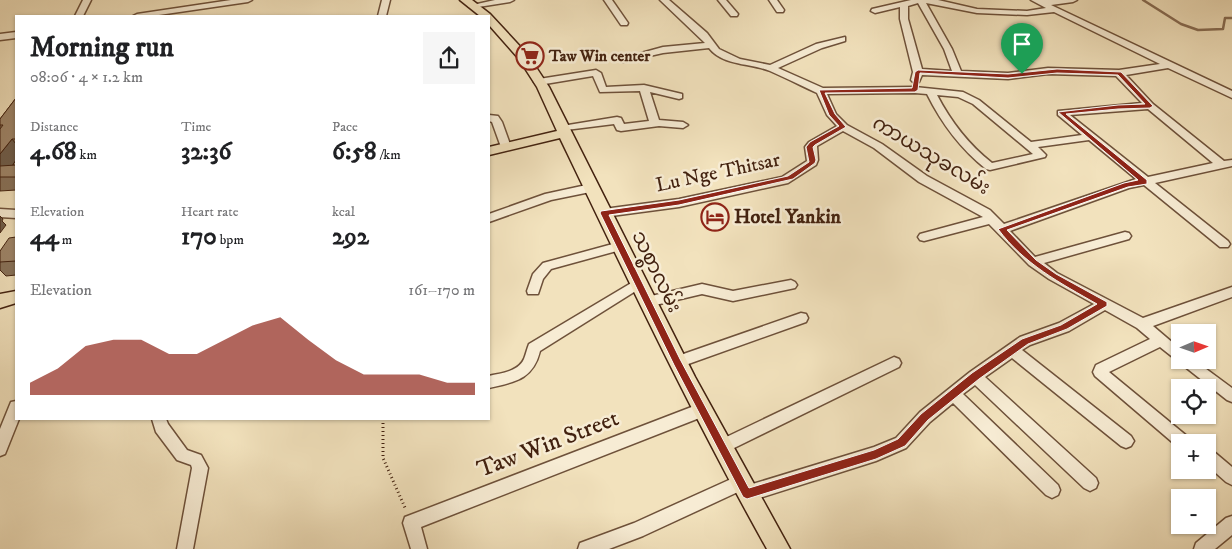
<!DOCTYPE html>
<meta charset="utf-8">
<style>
body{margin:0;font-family:"IM FELL DW Pica","Noto Sans Myanmar",serif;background:#f6f6f6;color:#202124;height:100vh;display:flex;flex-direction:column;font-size:19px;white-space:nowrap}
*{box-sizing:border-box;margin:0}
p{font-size:16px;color:#757577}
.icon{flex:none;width:28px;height:28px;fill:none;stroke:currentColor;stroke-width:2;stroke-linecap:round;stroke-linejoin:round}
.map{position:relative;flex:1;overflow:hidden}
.panel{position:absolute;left:15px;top:15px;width:475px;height:405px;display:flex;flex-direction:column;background:#fff;border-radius:0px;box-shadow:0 1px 4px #0004}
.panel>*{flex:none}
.needle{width:32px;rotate:88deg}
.tools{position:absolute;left:1171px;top:324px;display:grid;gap:10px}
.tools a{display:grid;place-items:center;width:45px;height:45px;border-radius:0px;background:#fff;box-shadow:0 1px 4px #0004;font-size:25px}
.pin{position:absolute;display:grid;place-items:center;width:42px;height:42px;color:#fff;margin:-51px -21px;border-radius:50% 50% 50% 0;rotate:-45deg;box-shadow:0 0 5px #0007}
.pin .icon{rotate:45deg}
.round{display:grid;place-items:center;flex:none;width:52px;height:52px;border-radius:0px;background:#f6f6f6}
.overview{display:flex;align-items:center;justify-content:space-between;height:85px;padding:0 15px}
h1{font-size:28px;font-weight:700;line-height:38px}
.stats{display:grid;grid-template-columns:repeat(3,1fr);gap:8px;height:85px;padding:5px 15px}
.stats div{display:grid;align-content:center}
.stats b{font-size:25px;font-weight:700}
.stats small{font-size:14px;font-weight:400}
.stats p{font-size:14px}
.chart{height:140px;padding:10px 15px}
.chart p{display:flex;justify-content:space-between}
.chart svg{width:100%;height:90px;margin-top:5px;fill:#8f2418;opacity:.7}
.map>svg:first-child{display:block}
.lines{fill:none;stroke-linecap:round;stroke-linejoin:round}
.stream{stroke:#886d54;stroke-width:2.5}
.minor-casing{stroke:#6e513a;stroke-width:3}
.major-casing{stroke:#42210f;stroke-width:3}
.path{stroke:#42210f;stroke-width:3;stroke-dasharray:1 3;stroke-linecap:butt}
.minor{fill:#f7ecd4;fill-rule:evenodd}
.major{fill:#f2e2bd;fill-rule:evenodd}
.wall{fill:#88725a;stroke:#42210f}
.shaded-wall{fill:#6f5d4a;stroke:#42210f}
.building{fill:#9e8569;stroke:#42210f}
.route{fill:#8f2418;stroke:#fff;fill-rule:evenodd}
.labels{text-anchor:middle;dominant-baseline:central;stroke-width:5;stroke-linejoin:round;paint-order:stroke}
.far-poi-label{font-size:16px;font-weight:bold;fill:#42210f;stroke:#f7ecd4;text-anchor:start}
.street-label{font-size:20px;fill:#42210f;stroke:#f7ecd4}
.poi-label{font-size:20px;font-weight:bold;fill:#42210f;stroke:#f7ecd4;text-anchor:start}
.near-street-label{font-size:24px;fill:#42210f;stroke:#f7ecd4}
</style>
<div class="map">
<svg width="1232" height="549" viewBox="0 0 1232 549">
<rect width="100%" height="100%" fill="#f2e2bd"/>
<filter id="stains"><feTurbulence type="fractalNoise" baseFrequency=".004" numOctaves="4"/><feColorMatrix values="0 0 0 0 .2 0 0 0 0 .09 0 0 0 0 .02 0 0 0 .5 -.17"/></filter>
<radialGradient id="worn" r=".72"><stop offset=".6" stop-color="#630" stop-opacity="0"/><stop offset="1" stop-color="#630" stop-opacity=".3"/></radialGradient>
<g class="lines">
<polyline class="stream" points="1143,0 1181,24 1198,30 1223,29 1225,18 1232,18"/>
<g class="minor-casing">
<g id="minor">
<polygon points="83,0 91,0 83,16 75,16"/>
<polygon points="231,0 252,0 248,2 152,16 133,16 137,14"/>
<polygon points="382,0 390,0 386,16 378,16"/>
<polygon points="495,0 514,0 510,2 472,8 468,6"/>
<polygon points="604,0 612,0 628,23 627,25 621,25"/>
<path d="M660,0H669L707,33L719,49L740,59L770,65L816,44L845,37V41L822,48L778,68L823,88L915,87L963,92L979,100L1031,142L1082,135L1058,115V111L1142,103L1116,76L1048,74L1008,79L922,75L919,82H913L911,80L913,72L900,19V7L875,13L871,11L872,9L911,0H938L977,9L1027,11L1046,8L1031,0H1077L1073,2L1051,5L1232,91V98L1168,68L1126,75L1153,104L1224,161L1232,160V166L1155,183L1228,241L1230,244L1228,247H1220L1144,185L1129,188L1010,231L1035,257L1125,232L1129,233L1131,236L1129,239L1044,263L1057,273L1143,318L1232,287V297L1153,326L1180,349V360H1194L1232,388V402L1227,400L1160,347L1109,372L1188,437L1190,442H1180V448L1178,447L1095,376L1093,372L1096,365L1150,339L1137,328L1105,310L1069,331L1030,345L1022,350L1131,436L1134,441L1131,446L1126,448L1121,446L1012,358L985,377L1096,478L1098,483L1096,488L1090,491L1084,488L975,385L963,394L1058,485L1060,490L1058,495L1052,498L1046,495L953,403L930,422L906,448L876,461L747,502L741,500L739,494L740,491L643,536L609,549H578L580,543L634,523L740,475L746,478L748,483L746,486L874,447L896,438L920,412L970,372L1020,337L1059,323L1094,304L1049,279L1029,265L989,224L924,241L920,240L918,237L920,234L983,217L919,182L874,148L843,131L817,146L818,160L816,165L788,183L679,207L604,217L600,216L598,213L604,209L679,199L782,177L807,161L805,147L809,142L837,126L827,115L817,93C802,86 786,78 770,71C751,63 723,66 709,48L663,53L623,62V58L663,47L705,43ZM918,3L944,49L952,71L922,69L908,19V6ZM926,3L977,13L1027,15L1054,12L1160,64L1119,70L1048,68L1008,73L961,71L952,49ZM915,93L927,94C942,124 960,148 986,169L990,170L1045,157L1046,155L1038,147L1089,140L1136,179L1004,224L990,210L927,176L882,144L847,125L836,114L827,94ZM937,95L958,97L973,104L1033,154L992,163C968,144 951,122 937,95ZM1148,109L1213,163L1148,177L1070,115Z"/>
<polygon points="718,0 726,0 738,14 737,16 731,16"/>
<polygon points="769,0 777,0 784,10 783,12 777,12"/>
<polygon points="16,32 16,38 0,40 0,34"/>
<polygon points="596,70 601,73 606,87 644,85 682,94 682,98 679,99 650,92 659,120 683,122 688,125 683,128 659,126 621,131 617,130 614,124 558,131 558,127 562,126 617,117 621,118 624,124 649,121 640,91 600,92 593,76 539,85 534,82 539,79"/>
<polygon points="489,115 498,116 502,122 511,147 510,149 502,149 501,147 492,122 489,121"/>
<polygon points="591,184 595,185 597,188 595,191 551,200 489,222 489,214 545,194"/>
<polygon points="0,209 16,210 16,218 0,217"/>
<polygon points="620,242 626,246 624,249 551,269 543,279 538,294 528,294 527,291 533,274 543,263"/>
<path d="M638,279L642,281L644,284L642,287L540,351C533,380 514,382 489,388V376C501,373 518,372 524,359C526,354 527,349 529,344Z"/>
<polygon points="791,280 795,282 797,285 795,288 733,301 702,294 647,307 642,306 641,302 642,298 647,297 702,284 733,291"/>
<polygon points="801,313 806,314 808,318 806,322 677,368 672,366 670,362 672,358"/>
<polygon points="894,357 899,359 901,363 899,367 726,452 721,454 716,452 713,447 716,442"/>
<polygon points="16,401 16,419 19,419 5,454 0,456 0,429 11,402"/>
<polygon points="702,403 707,405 709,410 707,415 421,527 427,549 411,549 403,523 405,517"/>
<polygon points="152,419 166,419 168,424 187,450 201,455 208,468 193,549 177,549 192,468 191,465 177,460 156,432"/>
<polygon points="1208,449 1213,451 1232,467 1232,485 1226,482 1208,466"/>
<polygon points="1232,516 1232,535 1215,549 1194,549 1196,543 1226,518"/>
</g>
</g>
<g class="major-casing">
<g id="major">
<path d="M460,0H472L490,14L528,55L549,87L695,377L790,549H767C692,415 626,276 560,138L489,155V147L557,131L537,87L519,59L489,25V16H480Z"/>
<polygon points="16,291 16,303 0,308 0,294"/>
</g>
</g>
<polyline class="path" points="383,419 383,458 406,510"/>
<use href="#minor" class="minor"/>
<use href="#major" class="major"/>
</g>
<g class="wall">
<polygon points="16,98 16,160 13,165 16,165 16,190 0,191 0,119"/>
<polygon points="16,237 16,275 6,276 0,270 0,251"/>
</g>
<g class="shaded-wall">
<polygon points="12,139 16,144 16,160 8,172 0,172 0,154"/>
<polygon points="0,216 3,219 2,221 6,225 0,233"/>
</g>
<g class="building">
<polygon points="16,98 16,139 12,139 0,154 0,129 3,125 0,125 0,119"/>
<polygon points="16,165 16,177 0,177 0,166"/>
<polygon points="16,237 16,261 0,262 0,251 9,238"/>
</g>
<path class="route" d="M1057,69L1121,72L1153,106L1150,108L1118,109L1066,114L1147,180V184L1128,187L1007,230L1036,260L1056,274L1107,302V306L1067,329L1028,344L979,379L928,420L905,446L876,459L747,499L743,497L674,365L600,213L601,211L679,200L788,176L809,162L806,147L810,142L839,126L829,115L819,90L912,88L915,72L918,70L1008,74ZM920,73L1008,78L1057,73L1118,75L1145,104L1118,105L1058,112L1138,180L1124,183L998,229C1024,264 1060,283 1097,304L1061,325L1022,339L972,373L921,414L898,439L874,450L749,488L680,359L609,215L679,205L793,179L815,163L816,160L813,147L815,145L846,127L835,114L825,93L915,92L918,90Z"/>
<defs>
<g id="supermarket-ring" transform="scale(1.4375)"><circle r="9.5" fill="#f7ecd4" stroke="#8f2418" stroke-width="1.5"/><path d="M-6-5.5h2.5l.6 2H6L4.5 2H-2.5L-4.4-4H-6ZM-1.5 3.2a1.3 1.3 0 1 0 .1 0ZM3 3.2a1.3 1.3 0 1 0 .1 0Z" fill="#8f2418"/></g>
<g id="hotel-ring" transform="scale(1.4375)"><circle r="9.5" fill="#f7ecd4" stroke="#8f2418" stroke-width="1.5"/><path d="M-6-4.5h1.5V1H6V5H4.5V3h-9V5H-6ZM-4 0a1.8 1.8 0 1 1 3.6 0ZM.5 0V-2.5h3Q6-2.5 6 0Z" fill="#8f2418"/></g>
</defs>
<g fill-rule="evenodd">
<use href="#supermarket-ring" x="530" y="56"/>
<use href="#hotel-ring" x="715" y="217"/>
</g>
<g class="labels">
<g class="far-poi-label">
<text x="549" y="56">Taw Win center</text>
</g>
<g class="street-label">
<text transform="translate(931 156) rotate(31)">ကာယသုခလမ်း</text>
<text transform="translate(718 173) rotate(-12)">Lu Nge Thitsar</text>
<text transform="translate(656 272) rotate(64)">သစ္စာလမ်း</text>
</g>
<g class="poi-label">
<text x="734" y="217">Hotel Yankin</text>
</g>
<g class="near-street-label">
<text transform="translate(548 444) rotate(-21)">Taw Win Street</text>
</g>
</g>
<rect width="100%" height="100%" filter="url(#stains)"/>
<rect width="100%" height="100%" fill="url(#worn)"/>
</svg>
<div class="tools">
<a><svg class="needle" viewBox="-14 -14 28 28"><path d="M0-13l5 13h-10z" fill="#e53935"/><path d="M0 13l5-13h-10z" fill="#757577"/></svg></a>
<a><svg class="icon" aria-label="locate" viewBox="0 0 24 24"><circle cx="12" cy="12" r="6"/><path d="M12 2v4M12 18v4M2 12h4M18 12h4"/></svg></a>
<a>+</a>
<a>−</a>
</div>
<div class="pin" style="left:1022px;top:74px;background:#1e9e55"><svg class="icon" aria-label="arrive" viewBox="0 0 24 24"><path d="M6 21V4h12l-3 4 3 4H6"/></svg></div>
<section class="panel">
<div class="overview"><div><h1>Morning run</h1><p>08:06 · 4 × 1.2 km</p></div><a class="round"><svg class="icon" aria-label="share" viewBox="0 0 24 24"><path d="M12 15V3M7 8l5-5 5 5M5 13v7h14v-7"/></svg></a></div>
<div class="stats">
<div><p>Distance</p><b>4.68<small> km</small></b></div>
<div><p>Time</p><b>32:36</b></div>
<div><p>Pace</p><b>6:58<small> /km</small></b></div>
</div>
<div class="stats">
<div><p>Elevation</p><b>44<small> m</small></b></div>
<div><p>Heart rate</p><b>170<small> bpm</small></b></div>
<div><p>kcal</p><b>292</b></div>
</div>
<div class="chart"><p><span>Elevation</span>161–170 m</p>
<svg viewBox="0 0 160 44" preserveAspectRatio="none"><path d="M0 44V38L10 31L20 20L30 17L40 17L50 24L60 24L70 17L80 10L90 6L100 17L110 27L120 34L130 34L140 34L150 38L160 38V44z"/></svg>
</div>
</section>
</div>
